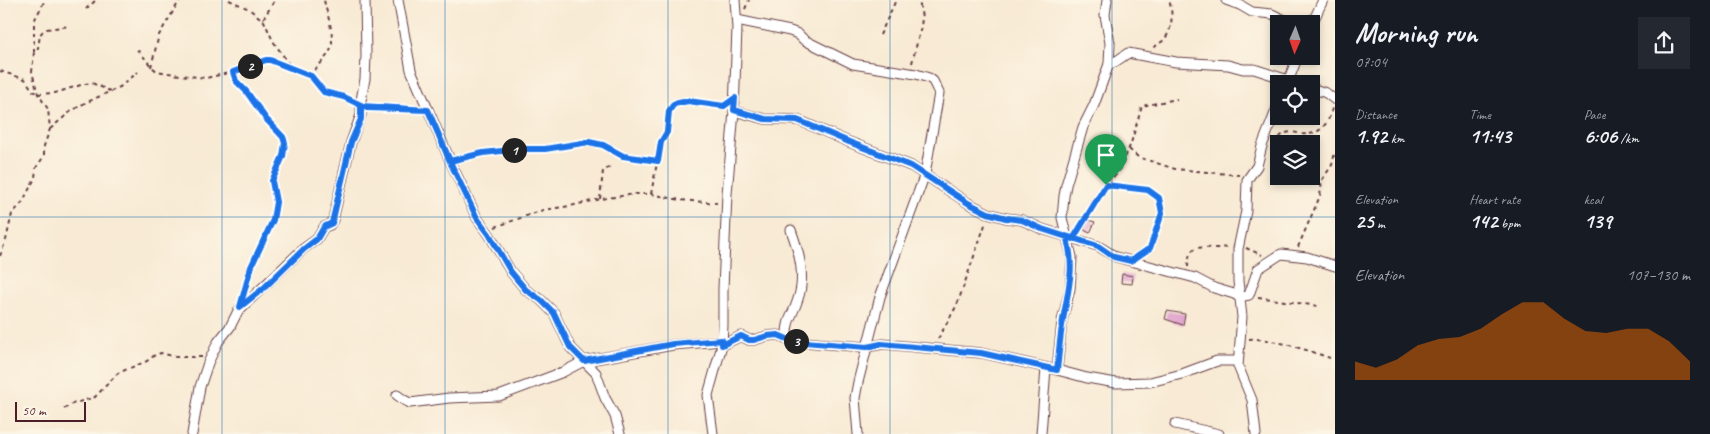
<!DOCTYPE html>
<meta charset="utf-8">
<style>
body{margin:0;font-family:Caveat,sans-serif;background:#242831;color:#f1f3f6;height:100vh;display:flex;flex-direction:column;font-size:19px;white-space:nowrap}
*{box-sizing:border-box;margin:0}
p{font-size:16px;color:#9ea1a6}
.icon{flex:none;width:28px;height:28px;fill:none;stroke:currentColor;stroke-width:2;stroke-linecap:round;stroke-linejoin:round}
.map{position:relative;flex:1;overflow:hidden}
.side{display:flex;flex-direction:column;background:#171b24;width:375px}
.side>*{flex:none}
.needle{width:32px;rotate:182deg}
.tools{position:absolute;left:1270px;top:15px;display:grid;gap:10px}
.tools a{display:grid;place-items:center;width:50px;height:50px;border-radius:0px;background:#171b24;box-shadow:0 2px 8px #0003;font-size:25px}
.scale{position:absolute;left:15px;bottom:12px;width:71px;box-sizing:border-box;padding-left:5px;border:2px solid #4a1f2b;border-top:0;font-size:14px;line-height:18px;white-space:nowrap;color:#4a1f2b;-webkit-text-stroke:4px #fcf5e5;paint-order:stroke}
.pin{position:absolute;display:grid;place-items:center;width:42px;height:42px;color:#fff;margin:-51px -21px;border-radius:50% 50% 50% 0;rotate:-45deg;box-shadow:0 0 5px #0007}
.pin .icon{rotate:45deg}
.km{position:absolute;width:25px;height:25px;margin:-12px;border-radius:50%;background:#222;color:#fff;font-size:14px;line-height:25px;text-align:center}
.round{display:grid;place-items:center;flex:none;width:52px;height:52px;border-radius:0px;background:#242831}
.overview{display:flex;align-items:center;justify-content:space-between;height:85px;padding:0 20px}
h1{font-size:28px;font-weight:600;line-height:38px}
.stats{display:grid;grid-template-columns:repeat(3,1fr);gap:8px;height:85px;padding:5px 20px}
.stats div{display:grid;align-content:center}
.stats b{font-size:21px;font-weight:600}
.stats small{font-size:14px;font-weight:400}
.stats p{font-size:14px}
.chart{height:140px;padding:10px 20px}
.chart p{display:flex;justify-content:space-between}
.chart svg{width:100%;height:90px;margin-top:5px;fill:#b45309;opacity:.7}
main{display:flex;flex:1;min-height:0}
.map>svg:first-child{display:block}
.building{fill:#e0a2cd}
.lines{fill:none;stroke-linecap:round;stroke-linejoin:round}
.street-casing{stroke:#643d44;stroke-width:11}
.path{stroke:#643d44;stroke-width:2;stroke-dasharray:4 4;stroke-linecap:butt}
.street{stroke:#fff;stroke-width:9}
.route-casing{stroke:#fff;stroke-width:10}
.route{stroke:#1a73e8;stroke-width:6}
.grid{fill:none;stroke:#1f6fb2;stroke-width:1;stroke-opacity:0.55}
</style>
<main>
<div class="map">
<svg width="1335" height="434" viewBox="0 0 1335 434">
<rect width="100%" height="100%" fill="#fcf5e5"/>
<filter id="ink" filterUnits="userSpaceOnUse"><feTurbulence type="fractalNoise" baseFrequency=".02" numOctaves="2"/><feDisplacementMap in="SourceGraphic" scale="10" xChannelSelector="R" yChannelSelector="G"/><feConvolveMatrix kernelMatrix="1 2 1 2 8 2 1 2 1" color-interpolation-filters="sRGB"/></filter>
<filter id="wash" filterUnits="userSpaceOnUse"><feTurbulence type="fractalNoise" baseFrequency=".0096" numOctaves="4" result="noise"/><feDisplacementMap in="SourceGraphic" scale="20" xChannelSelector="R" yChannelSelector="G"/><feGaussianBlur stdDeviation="1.12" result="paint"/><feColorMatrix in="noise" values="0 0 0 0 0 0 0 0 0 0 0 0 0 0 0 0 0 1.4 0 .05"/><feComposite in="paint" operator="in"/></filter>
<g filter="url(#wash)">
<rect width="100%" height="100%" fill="#f8ead4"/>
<g id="blocks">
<g class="building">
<polygon points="1088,220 1095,222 1090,233 1084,230"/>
<polygon points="1122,274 1133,276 1132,284 1121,283"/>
<polygon points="1167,311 1185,314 1183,325 1165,319"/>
</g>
</g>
</g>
<g filter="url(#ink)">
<use href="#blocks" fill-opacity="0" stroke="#643d44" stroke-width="1"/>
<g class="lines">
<g class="street-casing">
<g id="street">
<polyline points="398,0 411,70 452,165 477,218 489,234 511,272 526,290 541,300 554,313 570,347 596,373 605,398 615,416 620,434"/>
<polyline points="1226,0 1240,5 1252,12 1272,14 1293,24"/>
<polyline points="737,20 790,31 798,34 804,40 853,64 916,74 929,78 933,81 939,93 925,174 880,297 858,382 855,398 858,434"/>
<polyline points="1311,26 1323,0"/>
<polyline points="1109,64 1115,62 1128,53 1176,62 1228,65 1243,69 1254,69 1301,84"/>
<polyline points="1287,84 1298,56"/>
<polyline points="1311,88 1326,93 1335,100"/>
<polyline points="734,111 765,119 798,120 849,142 911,166 968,203 988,213 1006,218 1022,220 1042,229 1098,246 1116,257 1195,278 1214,288 1234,294 1239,297 1249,295 1258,269 1281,254 1307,257 1335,266"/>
<path d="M787,339C786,319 793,316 798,299C806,276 799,252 791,230"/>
<polyline points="722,345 741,336 749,340 754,340 767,336 778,335 792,341 839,345 867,347 883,344 981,353 1057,370 1087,378 1116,383 1150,382 1182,374 1217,361 1238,361"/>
<polyline points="1057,370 1062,321 1070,289 1072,257 1062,218 1064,196 1066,185 1083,127 1094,105 1109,64 1110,43 1105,15 1107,0"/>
<polyline points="397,395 404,400 410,403 449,398 499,396 563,372 584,361 673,345 722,341"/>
<polyline points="1175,424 1219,434"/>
<polyline points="192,434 200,387 208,363 218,342 230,327 238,311 303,249 317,239 324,227 330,225 333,220 351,142 361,115 361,100 365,79 366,56 365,0"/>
<polyline points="713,434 708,395 722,345 723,325 723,289 727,194 734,111 737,28 735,0"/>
<polyline points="1041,434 1046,368"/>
<polyline points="1256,434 1252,400 1238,366 1242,317 1238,281 1238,249 1246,211 1247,180 1257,166 1262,146 1279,103"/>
</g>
</g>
<g class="path">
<polyline points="229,0 249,9 264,21 273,41 291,67"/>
<polyline points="86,9 96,0"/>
<polyline points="745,9 749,0"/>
<polyline points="263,19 275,0"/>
<polyline points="880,35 896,0"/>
<path d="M1154,48C1157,44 1161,43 1164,40C1173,29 1173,13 1169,0"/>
<path d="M137,50C145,56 148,65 157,71L180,75L206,78L233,72L270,60L309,76L324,92L352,101"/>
<polyline points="34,52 34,21 45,0"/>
<polyline points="912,63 921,27 922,18 919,0"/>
<polyline points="151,67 159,35 180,0"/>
<polyline points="0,71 25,79 33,91 38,93"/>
<polyline points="233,73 236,81 246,91 266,119 283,137 285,143 283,155 272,181 276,202 273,220 251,267 245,291"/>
<path d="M309,76C316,68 325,60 330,51C336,36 327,15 324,0"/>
<polyline points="38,94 55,93 84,84 92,83 110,91"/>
<polyline points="370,108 418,109"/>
<polyline points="50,129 70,112 83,104 120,87 138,72"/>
<polyline points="1129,149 1138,157 1175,169 1239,175"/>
<path d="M1271,151C1274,145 1279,135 1286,133C1291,131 1297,133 1302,134C1320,136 1329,123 1332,108"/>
<polyline points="459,159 483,153 520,149 545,149 589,142 603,145 623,156 658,161"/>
<polyline points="1107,185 1148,190 1159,198 1162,209 1161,218 1152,238 1150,248 1142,255"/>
<polyline points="651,194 661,142 667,131 670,108 674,104 688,101 726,106"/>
<polyline points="600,199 603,171 610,167"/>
<polyline points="495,227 543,210 570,206 601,199 635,194 651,194 680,200 717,203"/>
<polyline points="1078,230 1108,181 1116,175 1121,168 1131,143 1142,106 1177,99"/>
<polyline points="1298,247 1320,196 1322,180 1332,165 1335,152"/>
<polyline points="1246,248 1262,255"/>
<polyline points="0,256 6,240 12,214 22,203 35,178 36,168 44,156 44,146 50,129 48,109 38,94 32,72 34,52 38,48 40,35 42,32 47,29 70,26"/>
<path d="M1188,267C1189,243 1197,248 1216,248C1220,248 1224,247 1228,248"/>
<polyline points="1258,297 1318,306"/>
<polyline points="938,339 957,305 986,222"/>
<path d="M1249,339C1269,337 1310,351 1330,358"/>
<polyline points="64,409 72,404 95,397 118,373 147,361 155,355 161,353 176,357 202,357"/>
</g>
<use href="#street" class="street"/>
</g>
</g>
<g class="lines" filter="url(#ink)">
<g class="route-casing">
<path id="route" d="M1106,185L1073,239L1042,229L1022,220L1006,218L988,213L968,203L911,166L849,142L802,122L797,120L765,119L734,110L735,98L724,106L688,101L674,104L669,111L667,132L661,142L658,161L623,156L603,145L589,142L545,149H520L483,153L450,161L428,110L361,106V119L351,142L332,223L324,227L317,239L304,249L265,287L240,307L251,267L273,220L276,202L272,181L283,156L285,143L283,137L266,119L246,91L236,81L233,72L266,60H270L311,76L324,92L344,97L367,108L428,110L452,166L477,218L489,234L511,272L526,290L541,300L554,313L570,347L584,361L673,344L722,340V345L741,336L749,340H754L767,336L778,335L792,341L867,347L881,344L981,353L1057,370C1059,353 1060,336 1063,320C1068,290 1076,266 1066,236L1098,246L1114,257L1131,261L1150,248L1162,213L1159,198L1148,190L1106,185"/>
</g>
<use href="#route" class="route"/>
</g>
<path class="grid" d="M222,0V434M445,0V434M668,0V434M890,0V434M1112,0V434M0,217H1335"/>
</svg>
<div class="tools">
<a><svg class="needle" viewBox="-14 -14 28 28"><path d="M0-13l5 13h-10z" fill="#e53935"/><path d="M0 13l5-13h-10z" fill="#9ea1a6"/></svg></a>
<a><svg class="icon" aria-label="locate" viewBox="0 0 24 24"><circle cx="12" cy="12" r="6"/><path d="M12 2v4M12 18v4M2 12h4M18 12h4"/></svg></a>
<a><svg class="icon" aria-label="layers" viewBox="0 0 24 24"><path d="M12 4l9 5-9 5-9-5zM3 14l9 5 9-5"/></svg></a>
</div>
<div class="scale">50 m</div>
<div class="pin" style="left:1106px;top:185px;background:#1e9e55"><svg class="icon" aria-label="arrive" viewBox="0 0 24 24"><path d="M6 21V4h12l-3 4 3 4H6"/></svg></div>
<b class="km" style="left:514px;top:150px">1</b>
<b class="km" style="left:250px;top:66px">2</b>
<b class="km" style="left:796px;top:341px">3</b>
</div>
<section class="side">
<div class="overview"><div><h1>Morning run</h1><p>07:04</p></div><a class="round"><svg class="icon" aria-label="share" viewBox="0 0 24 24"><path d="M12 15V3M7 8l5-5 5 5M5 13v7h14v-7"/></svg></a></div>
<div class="stats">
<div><p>Distance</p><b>1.92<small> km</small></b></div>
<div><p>Time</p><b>11:43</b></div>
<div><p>Pace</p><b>6:06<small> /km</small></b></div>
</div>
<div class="stats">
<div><p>Elevation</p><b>25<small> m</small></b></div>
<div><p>Heart rate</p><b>142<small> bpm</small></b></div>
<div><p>kcal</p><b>139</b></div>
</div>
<div class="chart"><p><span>Elevation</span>107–130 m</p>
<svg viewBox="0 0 160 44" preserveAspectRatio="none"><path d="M0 44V35L10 38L20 34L30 27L40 24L50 23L60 19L70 12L80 6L90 6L100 14L110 20L120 21L130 19L140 19L150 25L160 35V44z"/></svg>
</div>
</section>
</main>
